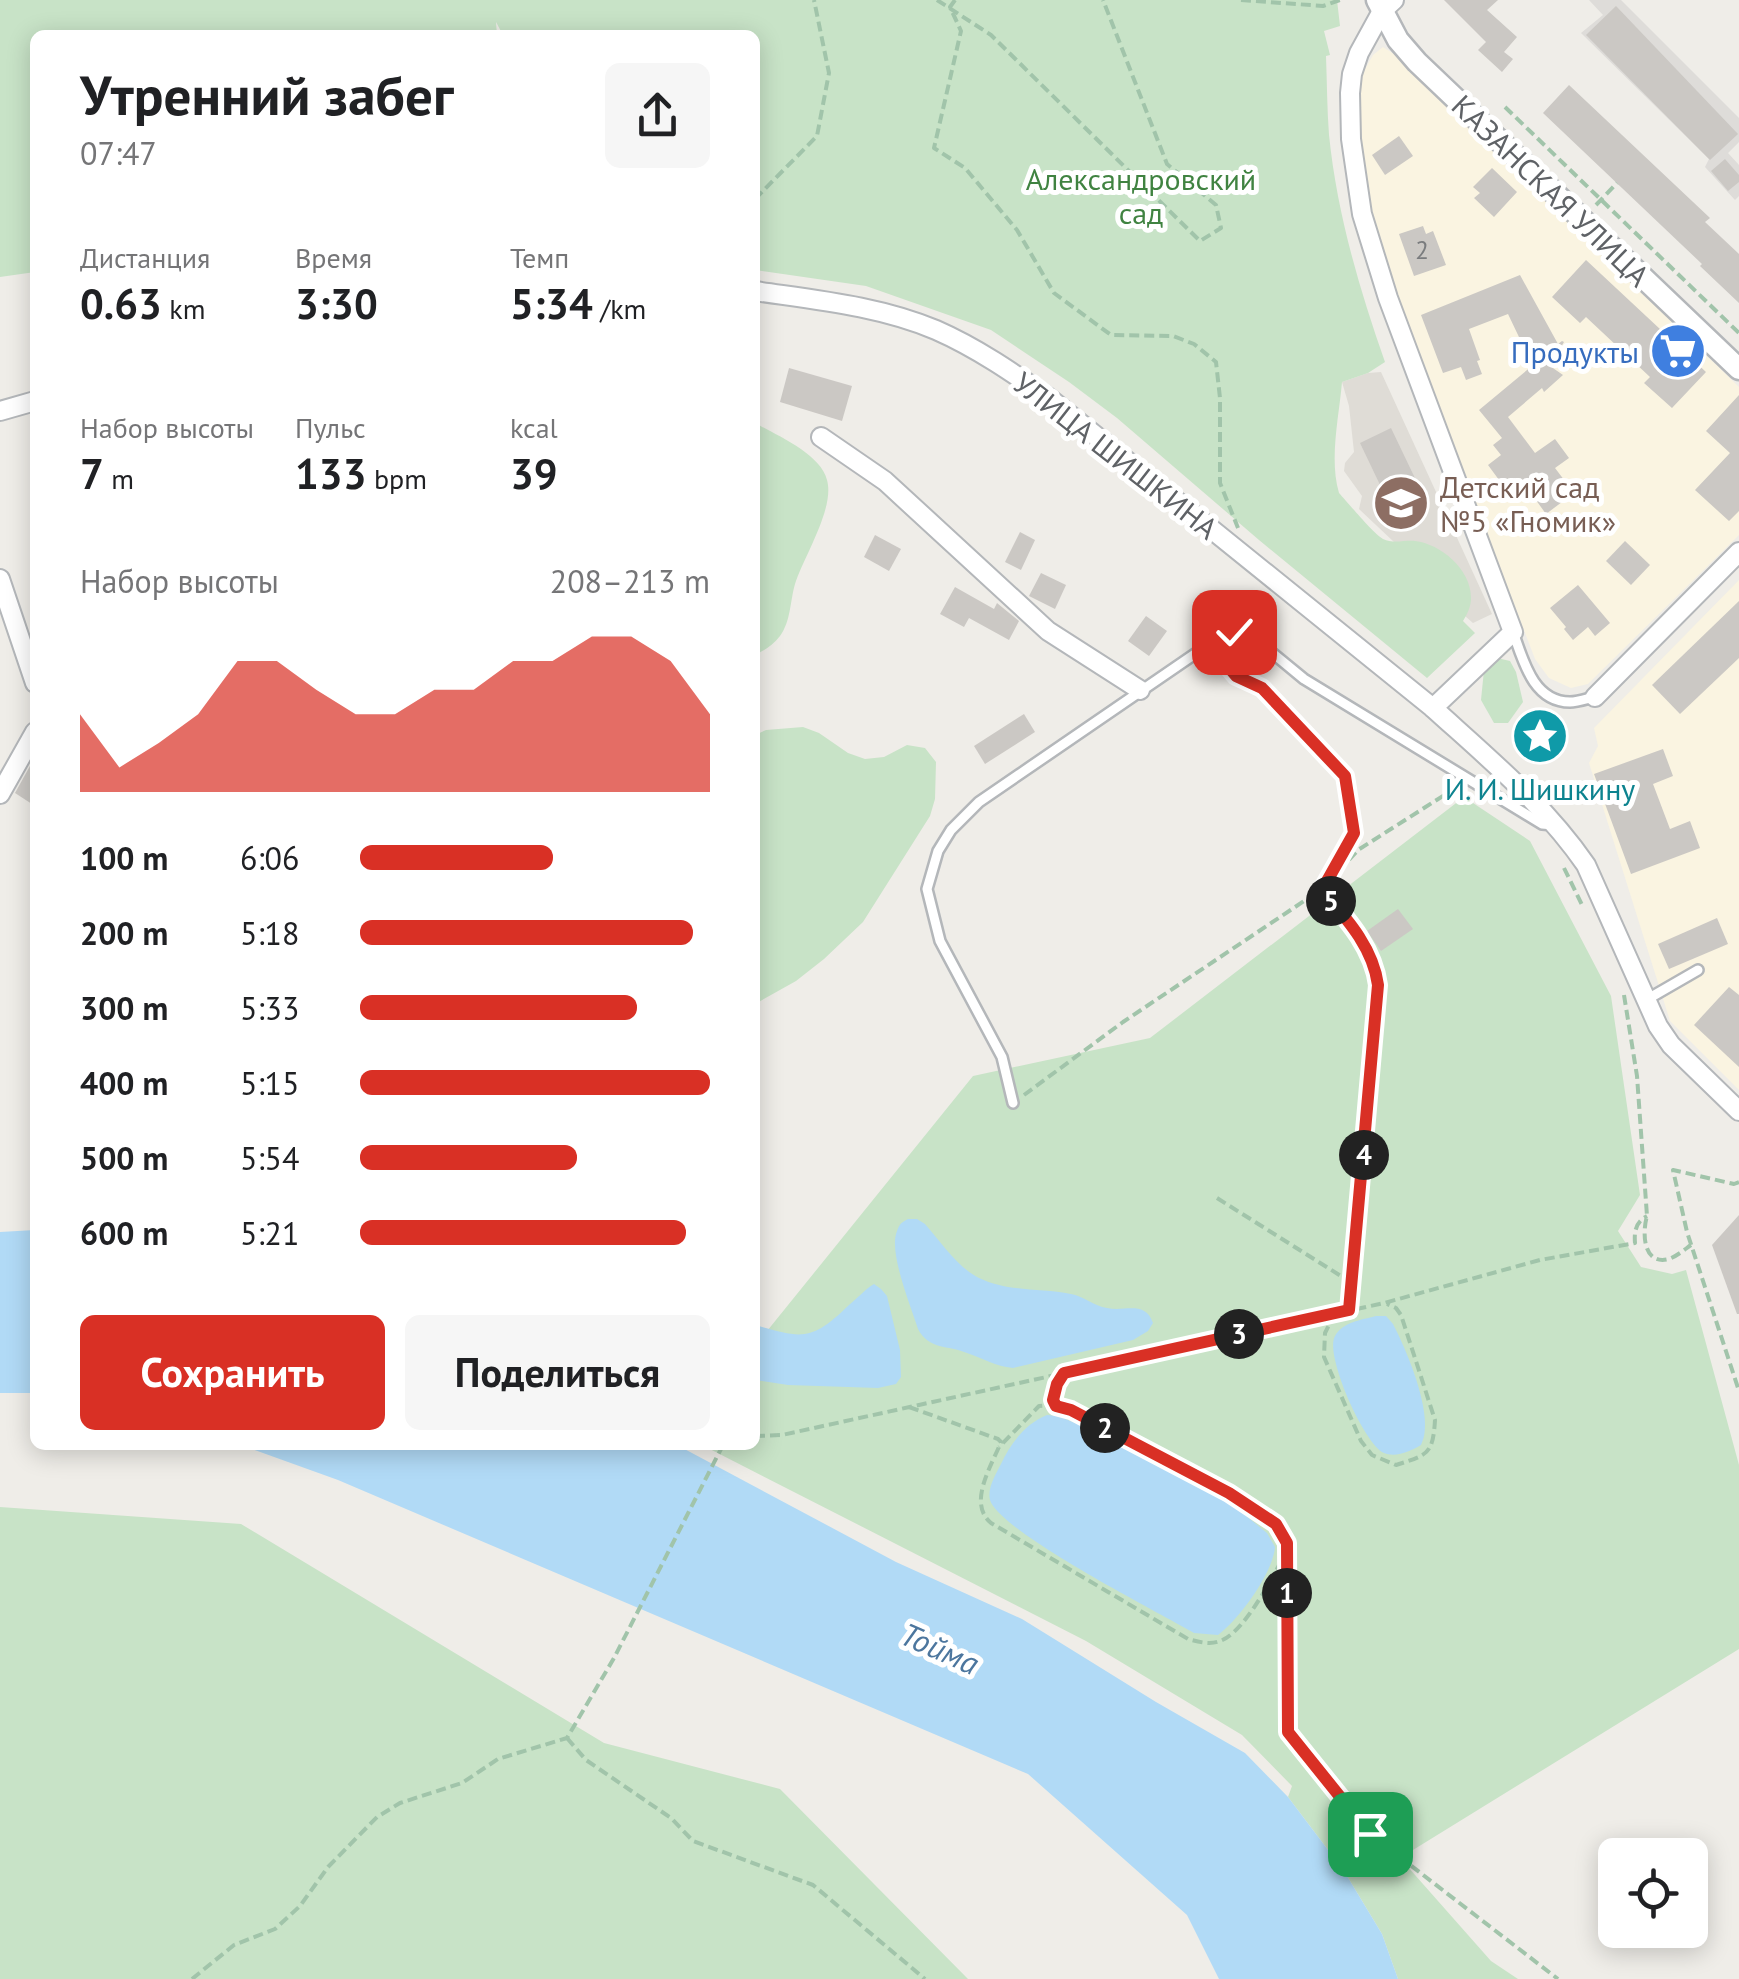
<!DOCTYPE html>
<html lang="ru">
<meta charset="utf-8">
<style>
body{margin:0;font-family:"PT Sans",sans-serif;background:#f6f6f6;color:#202124;height:100vh;display:flex;flex-direction:column;font-size:38px;white-space:nowrap}
*{box-sizing:border-box;margin:0}
p{font-size:32px;color:#757577}
.icon{flex:none;width:55px;height:55px;fill:none;stroke:currentColor;stroke-width:2;stroke-linecap:round;stroke-linejoin:round}
.map{position:relative;flex:1;overflow:hidden}
.panel{position:absolute;left:30px;top:30px;width:730px;height:1420px;display:flex;flex-direction:column;background:#fff;border-radius:15px;box-shadow:0 5px 25px #0003}
.panel>*{flex:none}
.fabs{position:absolute;left:1598px;top:1838px;display:grid;gap:20px}
.fabs a{display:grid;place-items:center;width:110px;height:110px;border-radius:15px;background:#fff;box-shadow:0 5px 25px #0003;font-size:50px}
.pin{position:absolute;display:grid;place-items:center;width:85px;height:85px;color:#fff;margin:-42px;border-radius:20px;box-shadow:0 5px 15px #0006}
.km{position:absolute;width:50px;height:50px;margin:-25px;border-radius:50%;background:#222;color:#fff;font-size:28px;line-height:50px;text-align:center}
.round{display:grid;place-items:center;flex:none;width:105px;height:105px;border-radius:15px;background:#f6f6f6}
.summary{display:flex;align-items:center;justify-content:space-between;height:170px;padding:0 50px}
h1{font-size:55px;font-weight:800;line-height:75px}
.metrics{display:grid;grid-template-columns:repeat(3,1fr);gap:15px;height:170px;padding:10px 50px}
.metrics div{display:grid;align-content:center}
.metrics b{font-size:42px;font-weight:800}
.metrics small{font-size:28px;font-weight:400}
.metrics p{font-size:28px}
.chart{height:280px;padding:20px 50px}
.chart p{display:flex;justify-content:space-between}
.chart svg{width:100%;height:180px;margin-top:10px;fill:#d93025;opacity:.7}
.button{display:flex;gap:20px;margin-top:auto;padding:20px 50px}
.button a{flex:1;height:115px;border-radius:15px;background:#d93025;color:#fff;font-size:40px;font-weight:800;line-height:115px;text-align:center}
.button a+a{background:#f6f6f6;color:#202124}
ul{padding:0 50px;list-style:none;font-size:32px}
li{display:grid;grid-template-columns:160px 120px 1fr;align-items:center;height:75px}
li i{height:25px;border-radius:12px;background:#d93025}
.map>svg:first-child{display:block}
.commercial{fill:#faf4e1}
.industrial{fill:#dedcd9}
.education{fill:#dfdcd6}
.green{fill:#c8e3c7}
.water{fill:#b1daf6}
.building{fill:#cbc8c4}
.lines{fill:none;stroke-linecap:round;stroke-linejoin:round}
.service-casing{stroke:#b4b7ba;stroke-width:14}
.minor-casing{stroke:#b4b7ba;stroke-width:22}
.tertiary-casing{stroke:#b4b7ba;stroke-width:25}
.path{stroke:#a1c4aa;stroke-width:4;stroke-dasharray:10 5;stroke-linecap:butt}
.service{stroke:#fff;stroke-width:9}
.minor{stroke:#fff;stroke-width:18}
.tertiary{stroke:#fff;stroke-width:20}
.route-casing{stroke:#fff;stroke-width:20}
.route{stroke:#d93025;stroke-width:12}
.labels{text-anchor:middle;dominant-baseline:central;stroke-width:10;stroke-linejoin:round;paint-order:stroke}
.number-label{font-size:25px;fill:#7a7c7e}
.park-label{font-size:30px;fill:#408341;stroke:#fff}
.street-label{font-size:30px;fill:#5f6266;stroke:#fff}
.shop-label{font-size:30px;fill:#366cbe;stroke:#fff;text-anchor:end}
.education-label{font-size:30px;fill:#785e54;stroke:#fff;text-anchor:start}
.culture-label{font-size:30px;fill:#0d838f;stroke:#fff}
.water-label{font-size:32px;font-style:italic;fill:#4c769e;stroke:#fff}
</style>
<div class="map">
<svg width="1739" height="1979" viewBox="0 0 1739 1979">
<rect width="100%" height="100%" fill="#efede8"/>
<g class="commercial">
<polygon points="1383,47 1397,56 1739,387 1739,535 1588,684 1571,688 1549,678 1535,659 1395,292 1372,211 1359,138 1360,78 1373,55"/>
<polygon points="1739,580 1739,1090 1670,1021 1589,763 1598,746 1594,728"/>
</g>
<polygon class="industrial" points="1589,0 1621,0 1739,118 1739,142 1728,153 1739,165 1739,196 1735,200 1705,167 1709,159 1581,33 1603,15"/>
<polygon class="education" points="1381,372 1492,614 1473,623 1447,600 1394,542 1359,509 1362,496 1344,471 1345,463 1354,452 1349,406 1342,382 1368,373"/>
<g class="green">
<path d="M0,0H1337L1340,26L1324,31L1330,55L1326,56C1327,82 1327,109 1329,135C1337,213 1359,288 1385,362L1368,373L1342,382C1339,417 1329,459 1339,493C1349,504 1373,533 1383,539C1393,544 1405,540 1415,541C1441,544 1472,570 1471,599C1471,606 1467,615 1463,621L1475,633L1427,678L1259,540L1117,418L1069,382L991,330L866,286L755,270V35H503L496,22L497,35H35V272L0,277Z"/>
<path d="M755,423C776,435 821,454 827,480C835,508 804,556 795,584C790,601 791,621 780,636C773,645 765,650 755,655Z"/>
<polygon points="1497,658 1510,661 1516,672 1523,702 1508,723 1494,723 1481,700 1484,670"/>
<polygon points="803,727 819,733 848,753 865,759 884,757 907,745 925,748 936,762 935,799 930,816 863,922 824,959 796,981 755,1004 755,735 766,730"/>
<polygon points="1464,797 1530,841 1611,996 1640,1195 1618,1231 1641,1267 1672,1274 1686,1270 1739,1465 1739,1649 1400,1858 1491,1961 1518,1979 1398,1979 1382,1934 1344,1871 1288,1797 1292,1786 1242,1735 1086,1641 702,1445 755,1445 755,1346 973,1076 1150,1038"/>
<polygon points="0,1507 241,1524 604,1743 780,1789 968,1979 0,1979"/>
</g>
<g class="water">
<path d="M908,1219H917L925,1224C941,1242 957,1267 979,1278C1008,1292 1040,1288 1071,1294C1083,1296 1094,1306 1107,1308C1125,1312 1145,1300 1153,1323L1148,1331L1133,1340L1013,1368C995,1366 984,1359 967,1353C948,1345 929,1350 918,1329C911,1306 888,1252 897,1231C900,1223 901,1223 908,1219Z"/>
<polygon points="35,1230 35,1393 0,1393 0,1232"/>
<path d="M874,1284L881,1289L887,1296L900,1350L901,1377L896,1384L878,1388L788,1385L755,1380V1325C803,1339 812,1341 849,1305C858,1298 864,1290 874,1284Z"/>
<path d="M1376,1316H1386L1393,1324C1407,1351 1436,1418 1421,1445C1411,1451 1396,1458 1384,1453C1364,1444 1324,1354 1335,1336C1343,1322 1361,1320 1376,1316Z"/>
<path d="M1047,1415L1058,1416L1080,1425L1234,1506L1267,1533L1275,1547C1273,1573 1239,1619 1218,1635L1194,1633C1158,1612 1000,1532 990,1500C987,1488 996,1474 1001,1464C1010,1444 1026,1423 1047,1415Z"/>
<polygon points="241,1445 677,1445 896,1562 1022,1619 1156,1702 1245,1753 1288,1797 1344,1871 1382,1934 1398,1979 1219,1979 1187,1915 1028,1774 338,1480"/>
</g>
<g class="building">
<polygon points="1444,0 1498,0 1487,10 1517,37 1504,52 1513,59 1502,72 1478,50 1486,42"/>
<polygon points="1616,6 1738,134 1710,160 1586,35"/>
<polygon points="1569,85 1710,218 1705,222 1739,254 1739,303 1700,266 1702,264 1543,113"/>
<polygon points="1399,136 1413,156 1385,175 1372,155"/>
<polygon points="1725,159 1739,175 1739,182 1728,191 1711,171"/>
<polygon points="1492,168 1517,192 1494,217 1474,198 1480,193 1473,187"/>
<polygon points="1423,226 1426,234 1433,231 1446,265 1414,276 1399,234"/>
<polygon points="1586,260 1706,372 1672,408 1644,383 1650,377 1586,317 1580,323 1552,297"/>
<polygon points="1520,275 1558,344 1562,341 1564,342 1550,366 1563,375 1544,392 1542,388 1508,417 1535,453 1555,439 1569,458 1555,468 1574,493 1546,514 1528,489 1513,499 1488,465 1501,455 1493,445 1502,438 1479,410 1556,346 1528,356 1508,314 1469,329 1480,360 1477,361 1482,374 1466,380 1461,367 1443,373 1421,315"/>
<polygon points="789,368 852,386 842,421 780,402"/>
<polygon points="1739,395 1739,511 1729,521 1695,490 1730,453 1706,431"/>
<polygon points="1391,428 1424,497 1393,512 1360,443"/>
<polygon points="1020,532 1035,540 1021,570 1005,562"/>
<polygon points="875,535 901,549 889,571 864,557"/>
<polygon points="1625,541 1650,565 1631,585 1606,561"/>
<polygon points="1041,573 1066,585 1055,609 1029,596"/>
<polygon points="1578,585 1610,623 1595,636 1588,627 1573,640 1564,629 1566,627 1550,608"/>
<polygon points="955,587 994,609 997,603 1019,621 1009,640 969,618 964,627 940,614"/>
<polygon points="1739,601 1739,658 1680,714 1652,685"/>
<polygon points="1146,616 1167,631 1149,656 1128,641"/>
<polygon points="1024,714 1035,732 985,764 974,746"/>
<polygon points="1663,749 1673,776 1653,784 1670,829 1690,821 1700,848 1631,874 1594,774"/>
<polygon points="35,757 35,806 15,793"/>
<polygon points="1398,909 1413,929 1381,951 1367,931"/>
<polygon points="1717,918 1728,944 1669,969 1658,944"/>
<polygon points="1729,987 1739,995 1739,1067 1694,1025"/>
<polygon points="1739,1215 1739,1314 1737,1314 1712,1245"/>
</g>
<g class="lines">
<g class="service-casing">
<g id="service">
<path d="M1513,632C1523,660 1533,702 1570,702C1577,702 1586,699 1594,697"/>
<polyline points="1646,1000 1698,970"/>
<polyline points="1013,1103 1002,1057 940,941 927,889 938,851 951,830 979,802 1224,634 1243,633 1253,637 1304,679 1542,824 1554,825"/>
</g>
</g>
<g class="minor-casing">
<g id="minor">
<path d="M1394,0L1382,11L1359,53L1352,74L1350,93L1351,139L1362,214L1388,298L1513,632L1433,708C1487,757 1544,804 1586,865L1658,1026L1671,1045L1739,1111"/>
<path d="M755,291C816,300 879,306 936,330C977,348 1013,373 1049,398L1433,708"/>
<polyline points="0,411 35,401"/>
<polyline points="821,437 885,481 1048,631 1140,690"/>
<polyline points="0,579 35,683"/>
<polyline points="1595,697 1739,552"/>
<polyline points="0,794 35,732"/>
</g>
</g>
<g class="tertiary-casing">
<polyline id="tertiary" points="1377,0 1398,40 1417,62 1739,369"/>
</g>
<g class="path">
<polyline points="937,0 991,35 1200,241 1221,228 1216,205 1167,164 1103,0"/>
<polyline points="955,0 950,7 961,31 934,148 965,168 1017,230 1054,293 1111,335 1173,336 1194,344 1216,362 1220,398 1220,483 1238,528"/>
<polyline points="1241,0 1323,6 1340,0"/>
<polyline points="1505,107 1739,333"/>
<polyline points="755,199 817,136 829,73 814,0"/>
<polyline points="1596,205 1617,183"/>
<polyline points="1564,868 1582,905"/>
<polyline points="1329,882 1358,850 1457,787"/>
<path d="M1322,889C1344,919 1373,945 1378,985L1349,1310"/>
<path d="M1624,995L1637,1076L1647,1216C1642,1233 1643,1266 1669,1259C1677,1256 1684,1250 1691,1245"/>
<polyline points="1024,1095 1123,1022 1322,889 1354,833 1345,777 1262,687 1236,676 1219,656"/>
<polyline points="1739,1182 1734,1184 1673,1170 1687,1232 1739,1391"/>
<polyline points="1217,1198 1352,1283"/>
<path d="M1335,1313L1325,1333L1324,1357L1361,1441L1372,1455L1396,1465C1427,1455 1433,1455 1435,1420L1401,1315L1396,1308L1387,1304"/>
<path d="M1056,1406C1049,1394 1057,1384 1064,1374"/>
<path d="M909,1407L998,1439L1001,1442C992,1465 967,1503 991,1523L1188,1639C1199,1642 1210,1645 1220,1641C1244,1633 1272,1578 1284,1556L1287,1543L1275,1524L1229,1493L1071,1410L1051,1405L1039,1406L999,1447"/>
<path d="M755,1436L782,1435L1384,1303L1540,1260L1635,1243C1634,1231 1636,1222 1647,1216"/>
<polyline points="1287,1555 1288,1732 1370,1834 1558,1979"/>
<polyline points="567,1738 586,1760 671,1818 693,1841 813,1885 925,1979"/>
<polyline points="192,1979 234,1945 275,1929 300,1906 328,1867 377,1817 400,1803 462,1783 498,1759 567,1738 614,1658 723,1445"/>
</g>
<use href="#service" class="service"/>
<use href="#minor" class="minor"/>
<use href="#tertiary" class="tertiary"/>
</g>
<g class="lines">
<g class="route-casing">
<path id="route" d="M1234,632L1224,634L1209,644L1236,676L1262,688L1345,776L1354,833L1322,890C1346,918 1373,947 1378,985L1349,1310L1064,1373L1057,1384L1053,1400L1056,1406L1071,1410L1229,1493L1276,1524L1287,1543L1288,1732L1370,1834"/>
</g>
<use href="#route" class="route"/>
</g>
<defs>
<g id="supermarket-disc" transform="scale(2.875)"><circle r="9.5" fill="#3f7fe0" stroke="#fff"/><path d="M-6-5.5h2.5l.6 2H6L4.5 2H-2.5L-4.4-4H-6ZM-1.5 3.2a1.3 1.3 0 1 0 .1 0ZM3 3.2a1.3 1.3 0 1 0 .1 0Z" fill="#fff"/></g>
<g id="school-disc" transform="scale(2.875)"><circle r="9.5" fill="#8d6e63" stroke="#fff"/><path d="M0-5L7-2L0 1L-7-2ZM-4 1L0 2.5L4 1V4Q0 6-4 4Z" fill="#fff"/></g>
<g id="sight-disc" transform="scale(2.875)"><circle r="9.5" fill="#0f9aa8" stroke="#fff"/><path d="M0-6L1.8-2.2L6-1.7L2.9 1.2L3.7 5.4L0 3.3L-3.7 5.4L-2.9 1.2L-6-1.7L-1.8-2.2Z" fill="#fff"/></g>
</defs>
<g fill-rule="evenodd">
<use href="#supermarket-disc" x="1678" y="351"/>
<use href="#school-disc" x="1401" y="503"/>
<use href="#sight-disc" x="1540" y="736"/>
</g>
<g class="labels">
<g class="number-label">
<text x="1422" y="250">2</text>
</g>
<g class="park-label">
<text x="1141" y="178">Александровский<tspan x="1141" dy="34">сад</tspan></text>
</g>
<g class="street-label">
<text transform="translate(1551 190) rotate(44)">КАЗАНСКАЯ УЛИЦА</text>
<text transform="translate(1116 455) rotate(38)">УЛИЦА ШИШКИНА</text>
</g>
<g class="shop-label">
<text x="1639" y="351">Продукты</text>
</g>
<g class="education-label">
<text x="1440" y="486">Детский сад<tspan x="1440" dy="34">№5 «Гномик»</tspan></text>
</g>
<g class="culture-label">
<text x="1540" y="788">И. И. Шишкину</text>
</g>
<g class="water-label">
<text transform="translate(940 1648) rotate(24)">Тойма</text>
</g>
</g>
</svg>
<div class="fabs">
<a><svg class="icon" aria-label="locate" viewBox="0 0 24 24"><circle cx="12" cy="12" r="6"/><path d="M12 2v4M12 18v4M2 12h4M18 12h4"/></svg></a>
</div>
<div class="pin" style="left:1370px;top:1834px;background:#1e9e55"><svg class="icon" aria-label="arrive" viewBox="0 0 24 24"><path d="M6 21V4h12l-3 4 3 4H6"/></svg></div>
<div class="pin" style="left:1234px;top:632px;background:#d93025"><svg class="icon" aria-label="check" viewBox="0 0 24 24"><path d="M5 12l5 5 9-10"/></svg></div>
<b class="km" style="left:1287px;top:1593px">1</b>
<b class="km" style="left:1105px;top:1428px">2</b>
<b class="km" style="left:1239px;top:1334px">3</b>
<b class="km" style="left:1364px;top:1155px">4</b>
<b class="km" style="left:1331px;top:901px">5</b>
<section class="panel">
<div class="summary"><div><h1>Утренний забег</h1><p>07:47</p></div><a class="round"><svg class="icon" aria-label="share" viewBox="0 0 24 24"><path d="M12 15V3M7 8l5-5 5 5M5 13v7h14v-7"/></svg></a></div>
<div class="metrics">
<div><p>Дистанция</p><b>0.63<small> km</small></b></div>
<div><p>Время</p><b>3:30</b></div>
<div><p>Темп</p><b>5:34<small> /km</small></b></div>
</div>
<div class="metrics">
<div><p>Набор высоты</p><b>7<small> m</small></b></div>
<div><p>Пульс</p><b>133<small> bpm</small></b></div>
<div><p>kcal</p><b>39</b></div>
</div>
<div class="chart"><p><span>Набор высоты</span>208–213 m</p>
<svg viewBox="0 0 160 44" preserveAspectRatio="none"><path d="M0 44V25L10 38L20 32L30 25L40 12L50 12L60 19L70 25L80 25L90 19L100 19L110 12L120 12L130 6L140 6L150 12L160 25V44z"/></svg>
</div>
<ul>
<li><b>100 m</b>6:06<i style="width:55%"></i></li>
<li><b>200 m</b>5:18<i style="width:95%"></i></li>
<li><b>300 m</b>5:33<i style="width:79%"></i></li>
<li><b>400 m</b>5:15<i style="width:100%"></i></li>
<li><b>500 m</b>5:54<i style="width:62%"></i></li>
<li><b>600 m</b>5:21<i style="width:93%"></i></li>
</ul>
<div class="button"><a>Сохранить</a><a>Поделиться</a></div>
</section>
</div>
